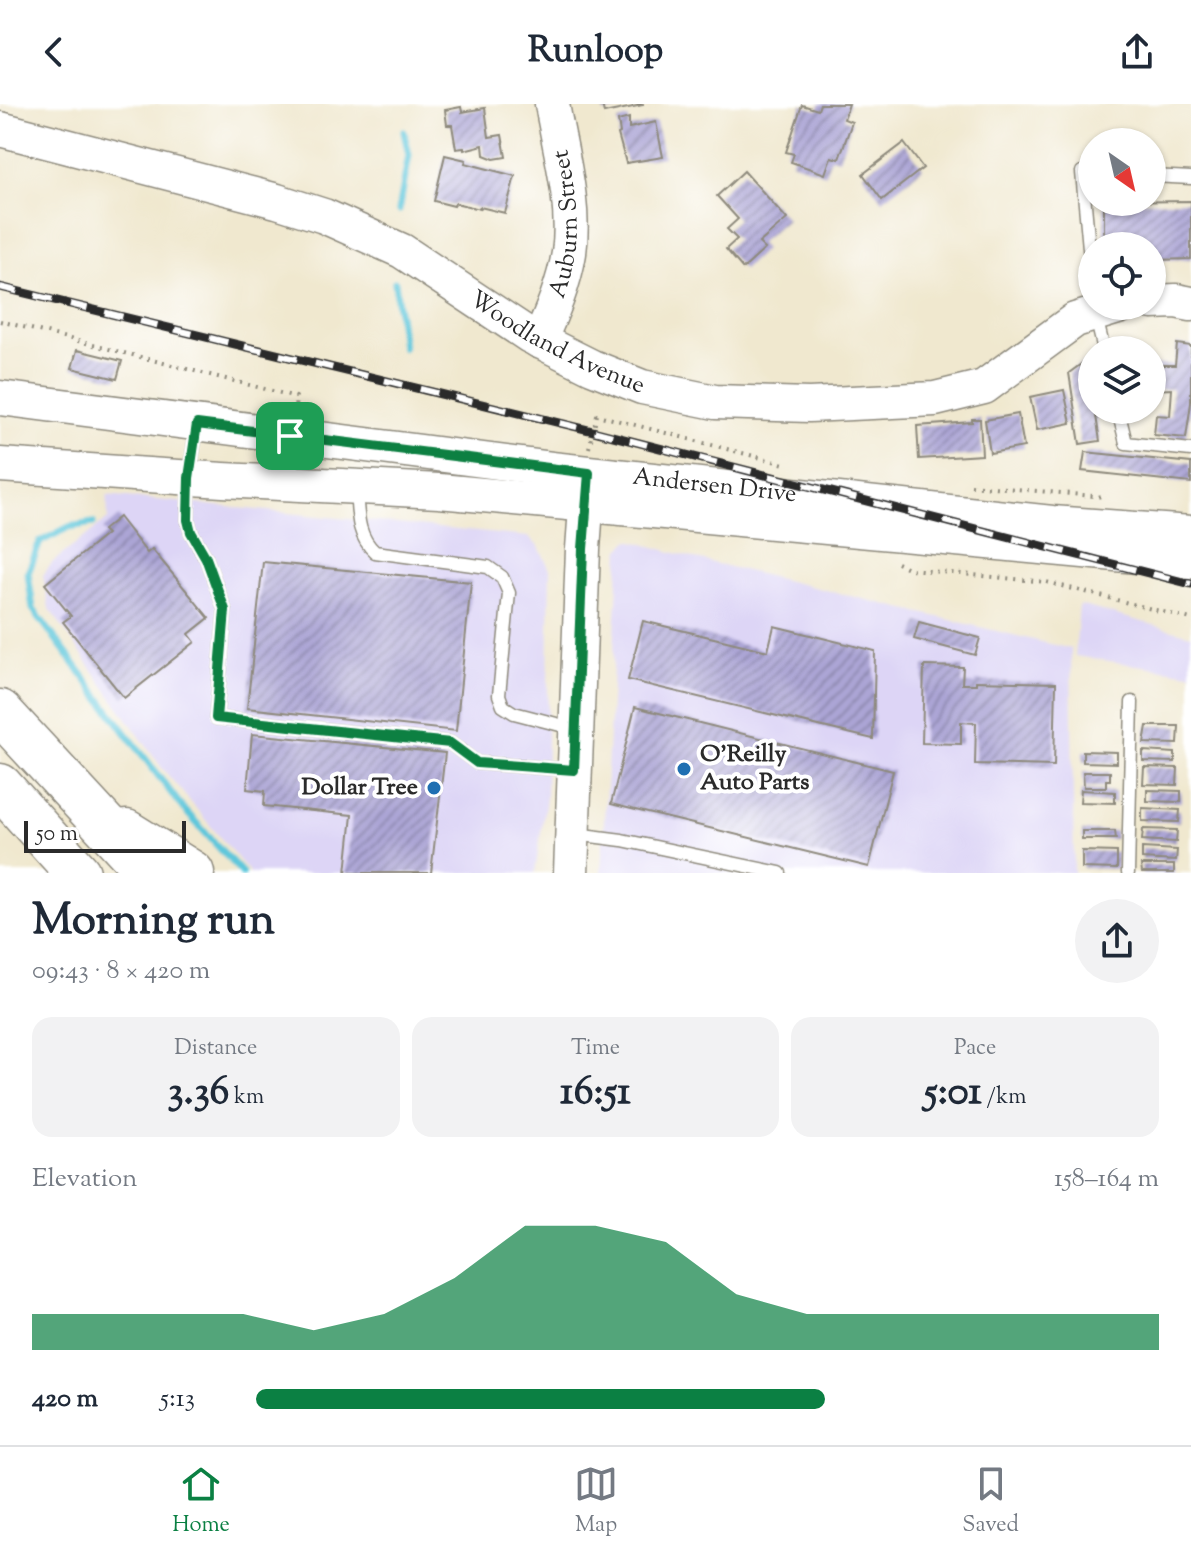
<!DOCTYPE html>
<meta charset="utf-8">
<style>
body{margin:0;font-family:"Sorts Mill Goudy",serif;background:#f2f2f3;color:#1f2937;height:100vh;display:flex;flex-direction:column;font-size:30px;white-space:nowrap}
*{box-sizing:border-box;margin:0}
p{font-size:26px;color:#747a83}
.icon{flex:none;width:44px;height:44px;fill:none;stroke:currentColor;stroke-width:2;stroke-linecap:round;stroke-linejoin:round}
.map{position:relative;height:769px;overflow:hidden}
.drawer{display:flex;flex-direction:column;background:#fff;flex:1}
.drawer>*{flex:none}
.needle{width:52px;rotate:146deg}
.controls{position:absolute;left:1078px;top:24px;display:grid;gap:16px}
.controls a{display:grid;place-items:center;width:88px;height:88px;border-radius:50%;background:#fff;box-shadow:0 2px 6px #0004;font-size:40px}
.scale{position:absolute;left:24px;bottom:20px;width:162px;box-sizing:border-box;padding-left:8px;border:4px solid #2b2b2b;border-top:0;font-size:22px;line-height:28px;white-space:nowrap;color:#2b2b2b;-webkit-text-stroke:6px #fff;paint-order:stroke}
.pin{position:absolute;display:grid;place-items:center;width:68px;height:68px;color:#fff;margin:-34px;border-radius:16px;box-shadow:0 4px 12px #0006}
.round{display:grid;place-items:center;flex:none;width:84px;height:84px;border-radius:42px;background:#f2f2f3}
.overview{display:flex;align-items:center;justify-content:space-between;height:136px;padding:0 32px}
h1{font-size:44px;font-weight:700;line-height:60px}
.figures{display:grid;grid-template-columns:repeat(3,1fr);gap:12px;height:136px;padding:8px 32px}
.figures div{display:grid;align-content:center;border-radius:20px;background:#f2f2f3;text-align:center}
.figures b{font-size:40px;font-weight:700}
.figures small{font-size:22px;font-weight:400}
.figures p{font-size:22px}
.chart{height:224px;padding:16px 32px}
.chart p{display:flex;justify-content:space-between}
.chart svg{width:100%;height:144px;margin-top:8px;fill:#0b8043;opacity:.7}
ul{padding:0 32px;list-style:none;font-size:26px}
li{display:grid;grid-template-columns:128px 96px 1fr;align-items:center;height:60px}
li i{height:20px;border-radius:10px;background:#0b8043}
header{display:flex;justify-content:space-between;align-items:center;height:104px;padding:0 32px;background:#fff;font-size:36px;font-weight:700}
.menu{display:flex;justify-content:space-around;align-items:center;height:112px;border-top:2px solid #e0e1e3;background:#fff;font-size:22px;color:#747a83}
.menu a{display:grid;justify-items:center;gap:4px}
.menu .selected{color:#0b8043}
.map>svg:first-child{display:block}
.built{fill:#ddd5f6}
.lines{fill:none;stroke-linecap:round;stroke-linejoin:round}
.stream{stroke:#5fc7db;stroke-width:7}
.building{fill:url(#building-hatch)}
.lane-casing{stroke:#8e8a7d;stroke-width:15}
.secondary-casing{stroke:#8e8a7d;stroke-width:37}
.highway-casing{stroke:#8e8a7d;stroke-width:47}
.path{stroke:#8e8a7d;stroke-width:4;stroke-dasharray:2 6;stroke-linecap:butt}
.lane{stroke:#fff;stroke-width:12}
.secondary{stroke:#fff;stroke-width:34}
.highway{stroke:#fff;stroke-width:44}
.rail-casing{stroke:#2b2b2b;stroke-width:9}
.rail{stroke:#fff;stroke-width:6;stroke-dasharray:18;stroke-linecap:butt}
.route-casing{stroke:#fff;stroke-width:16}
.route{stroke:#0b8043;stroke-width:10}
.poi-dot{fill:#1f6fb2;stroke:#fff;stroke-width:3}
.labels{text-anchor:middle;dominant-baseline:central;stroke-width:8;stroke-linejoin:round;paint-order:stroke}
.street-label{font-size:24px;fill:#2b2b2b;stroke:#fff}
.poi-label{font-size:24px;font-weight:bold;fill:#2b2b2b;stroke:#fff;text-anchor:start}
</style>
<header><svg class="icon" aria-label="back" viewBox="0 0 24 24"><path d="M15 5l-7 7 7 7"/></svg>Runloop<svg class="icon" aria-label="share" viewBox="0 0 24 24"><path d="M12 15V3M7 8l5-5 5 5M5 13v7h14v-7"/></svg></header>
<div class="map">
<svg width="1191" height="769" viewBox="0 0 1191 769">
<defs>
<pattern id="building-hatch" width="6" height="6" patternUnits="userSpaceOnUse" patternTransform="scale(2)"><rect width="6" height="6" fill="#aca5d5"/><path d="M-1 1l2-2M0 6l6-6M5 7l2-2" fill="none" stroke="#8c87ad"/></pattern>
</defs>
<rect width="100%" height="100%" fill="#fff"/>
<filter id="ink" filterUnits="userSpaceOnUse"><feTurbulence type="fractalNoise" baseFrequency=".0125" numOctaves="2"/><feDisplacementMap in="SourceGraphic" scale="16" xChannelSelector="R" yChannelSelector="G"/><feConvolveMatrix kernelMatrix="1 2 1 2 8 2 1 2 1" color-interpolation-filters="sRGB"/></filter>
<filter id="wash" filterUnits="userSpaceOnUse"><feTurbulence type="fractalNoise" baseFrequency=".006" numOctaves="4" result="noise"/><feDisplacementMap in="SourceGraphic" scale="32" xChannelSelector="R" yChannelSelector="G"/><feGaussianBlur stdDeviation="1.8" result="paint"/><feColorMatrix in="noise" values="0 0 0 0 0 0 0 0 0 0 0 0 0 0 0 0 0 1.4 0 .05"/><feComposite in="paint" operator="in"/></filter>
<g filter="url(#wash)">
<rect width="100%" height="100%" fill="#f0e8cf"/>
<g class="built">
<polygon points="107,391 528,433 539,443 550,465 546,694 535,769 250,769 162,664 49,504 43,471 53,458 108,415"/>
<polygon points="630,436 696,455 1071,545 1074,769 601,769 620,445"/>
<polygon points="1079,501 1191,531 1191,569 1075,552"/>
</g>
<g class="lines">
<g class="stream">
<polyline points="399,106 409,51 404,28"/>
<polyline points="395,178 403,243"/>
<polyline points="93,419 69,423 40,438 28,469 33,505 181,702 242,769"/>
</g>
</g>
<g id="blocks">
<g class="building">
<polygon points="602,0 643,0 643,1 604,9"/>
<polygon points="820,0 849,0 844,15 852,18 839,55 831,53 825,70 791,58 794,50 786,48 802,1 818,6"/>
<polygon points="461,3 462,8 485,4 489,33 502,31 506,53 494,55 484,51 483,41 464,46 464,44 456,45 452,21 447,21 445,6"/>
<polygon points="629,14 629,24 656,18 663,53 626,59 618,30 620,29 618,17"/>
<polygon points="904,39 923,64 882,96 863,70"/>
<polygon points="445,51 466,56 465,59 515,72 505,109 480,103 480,105 455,99 454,102 434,97"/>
<polygon points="744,67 787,115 759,139 765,145 743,165 726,145 737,135 727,125 738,115 717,92"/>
<polygon points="1191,97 1191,155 1152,156 1152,142 1109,142 1109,134 1104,134 1104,98"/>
<polygon points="1177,240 1191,242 1191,299 1186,334 1154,331 1156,311 1170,312 1172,285 1152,286 1154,261 1175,261"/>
<polygon points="77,246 122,257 117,275 72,264"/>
<polygon points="1092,252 1092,306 1095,306 1100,337 1080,340 1069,269"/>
<polygon points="1064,286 1071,319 1037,326 1030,293"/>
<polygon points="1018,310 1024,343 990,349 985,316"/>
<polygon points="972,315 980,315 982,351 919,355 917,322 972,318"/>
<polygon points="1085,348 1191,359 1191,379 1082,367"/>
<polygon points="119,413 147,449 152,445 209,514 189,530 195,538 124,594 63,518 71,512 45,480 107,430 103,426"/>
<polygon points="263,458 471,478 456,627 247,604"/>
<polygon points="643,517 768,547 774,522 875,547 873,635 628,576"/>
<polygon points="919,518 980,534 975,551 914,535"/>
<polygon points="924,562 963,563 962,580 976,580 976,577 1056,579 1054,662 975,660 976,619 961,618 961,640 922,639"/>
<polygon points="635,603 893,667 869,763 611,700"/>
<polygon points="1147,622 1179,622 1178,640 1144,639"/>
<polygon points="252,630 445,649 431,769 346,769 352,711 264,702 265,687 247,685"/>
<polygon points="1083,647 1117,648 1117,659 1083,658"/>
<polygon points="1143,647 1175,649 1175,658 1143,657"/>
<polygon points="1144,663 1178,664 1177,681 1143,680"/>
<polygon points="1083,668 1110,668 1110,676 1106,676 1106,683 1084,683"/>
<polygon points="1081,686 1115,688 1115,699 1080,698"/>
<polygon points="1147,686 1181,687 1181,698 1147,697"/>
<polygon points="1142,704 1180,706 1179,718 1142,717"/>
<polygon points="1143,725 1177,726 1176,738 1142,736"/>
<polygon points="1082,727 1115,727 1116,735 1082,735"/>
<polygon points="1142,744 1177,746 1176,757 1142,755"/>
<polygon points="1082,747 1117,748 1117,765 1082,764"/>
<polygon points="1141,761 1174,761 1174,769 1142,769"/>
</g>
</g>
</g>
<g filter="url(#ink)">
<use href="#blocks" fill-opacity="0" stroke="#8e8a7d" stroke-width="2"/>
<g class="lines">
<g class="lane-casing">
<g id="lane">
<polyline points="1092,69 1082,68 1092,177"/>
<polyline points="1152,72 1191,74"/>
<polyline points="1096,213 1104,246"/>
<polyline points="1118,306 1126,339 1191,346"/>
<polyline points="197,320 189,374 188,416 191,428 206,454 225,506 216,614 450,639 477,659 574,666"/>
<path d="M356,384C358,408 356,431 375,448L488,463L502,473L509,489L499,591L503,602L514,609L572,624"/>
<polyline points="575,730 622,736 780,769"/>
<polyline points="1128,769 1132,598"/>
</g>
</g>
<g class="secondary-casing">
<g id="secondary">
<path id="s1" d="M0,25L277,97L324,112L402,147L530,232L592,263L642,283L715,298L809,301L935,295L984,283L1075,216L1121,202"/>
<polyline points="1152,198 1176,197 1191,200"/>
<path id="s2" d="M539,237C552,208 564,180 569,149C576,101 560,47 552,0"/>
<path id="s3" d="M0,294L553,365L1052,419L1191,429"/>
<polyline points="0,361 223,376 439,387 1191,457"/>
<polyline points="571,769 583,445 588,377"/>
</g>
</g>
<g class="highway-casing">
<g id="highway">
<polyline points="0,608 149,769"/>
<polyline points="0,682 78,769"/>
<polyline points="126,728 192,769"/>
</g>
</g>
<g class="path">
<polyline points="0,217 296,293 295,305"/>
<polyline points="589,344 597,311 788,361"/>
<polyline points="971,381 1105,393"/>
<polyline points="897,459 910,465 1046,478 1191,515"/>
</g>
<use href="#lane" class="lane"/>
<use href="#secondary" class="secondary"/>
<use href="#highway" class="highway"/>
<g class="rail-casing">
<polyline id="rail" points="0,183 593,327 1191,480"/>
</g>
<use href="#rail" class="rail"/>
</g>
</g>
<g class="lines" filter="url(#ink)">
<g class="route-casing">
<polygon id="route" points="197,320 589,369 583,445 574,666 477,659 450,639 216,614 225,506 206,454 191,428 188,416 189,374"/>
</g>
<use href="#route" class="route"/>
</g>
<g class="poi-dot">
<circle cx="684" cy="665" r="8"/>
<circle cx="434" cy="684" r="8"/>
</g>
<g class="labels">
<g class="street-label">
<text stroke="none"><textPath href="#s2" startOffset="122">Auburn Street</textPath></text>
<text stroke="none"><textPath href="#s1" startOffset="602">Woodland Avenue</textPath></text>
<text stroke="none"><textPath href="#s3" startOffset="720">Andersen Drive</textPath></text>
</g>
<g class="poi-label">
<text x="700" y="651">O'Reilly<tspan x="700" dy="28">Auto Parts</tspan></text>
<text x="418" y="684" text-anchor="end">Dollar Tree</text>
</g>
</g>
</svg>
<div class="controls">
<a><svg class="needle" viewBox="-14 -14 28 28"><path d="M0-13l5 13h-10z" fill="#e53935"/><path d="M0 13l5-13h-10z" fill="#747a83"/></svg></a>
<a><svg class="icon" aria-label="locate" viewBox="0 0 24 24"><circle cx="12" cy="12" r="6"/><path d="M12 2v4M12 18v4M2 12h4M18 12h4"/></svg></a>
<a><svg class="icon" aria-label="layers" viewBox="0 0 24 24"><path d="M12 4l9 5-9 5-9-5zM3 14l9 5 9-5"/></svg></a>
</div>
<div class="scale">50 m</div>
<div class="pin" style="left:290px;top:332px;background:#1e9e55"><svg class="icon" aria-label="arrive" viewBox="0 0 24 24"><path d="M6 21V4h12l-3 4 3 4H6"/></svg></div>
</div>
<section class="drawer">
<div class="overview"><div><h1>Morning run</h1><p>09:43 · 8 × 420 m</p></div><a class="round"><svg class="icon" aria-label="share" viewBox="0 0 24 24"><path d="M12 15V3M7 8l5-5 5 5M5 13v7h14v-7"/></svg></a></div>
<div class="figures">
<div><p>Distance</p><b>3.36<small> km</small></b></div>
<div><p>Time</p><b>16:51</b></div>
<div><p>Pace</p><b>5:01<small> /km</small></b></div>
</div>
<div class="chart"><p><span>Elevation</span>158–164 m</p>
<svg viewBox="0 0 160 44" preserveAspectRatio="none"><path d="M0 44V33L10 33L20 33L30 33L40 38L50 33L60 22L70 6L80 6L90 11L100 27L110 33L120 33L130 33L140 33L150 33L160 33V44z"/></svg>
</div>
<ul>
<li><b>420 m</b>5:13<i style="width:63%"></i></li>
</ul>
</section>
<nav class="menu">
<a class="selected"><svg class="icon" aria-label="home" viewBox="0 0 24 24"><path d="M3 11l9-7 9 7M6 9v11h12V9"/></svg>Home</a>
<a><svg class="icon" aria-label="map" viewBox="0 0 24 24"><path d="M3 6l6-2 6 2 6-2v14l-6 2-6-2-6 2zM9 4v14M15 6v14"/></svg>Map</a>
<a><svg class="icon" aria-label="saved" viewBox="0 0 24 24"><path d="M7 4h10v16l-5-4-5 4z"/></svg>Saved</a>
</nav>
